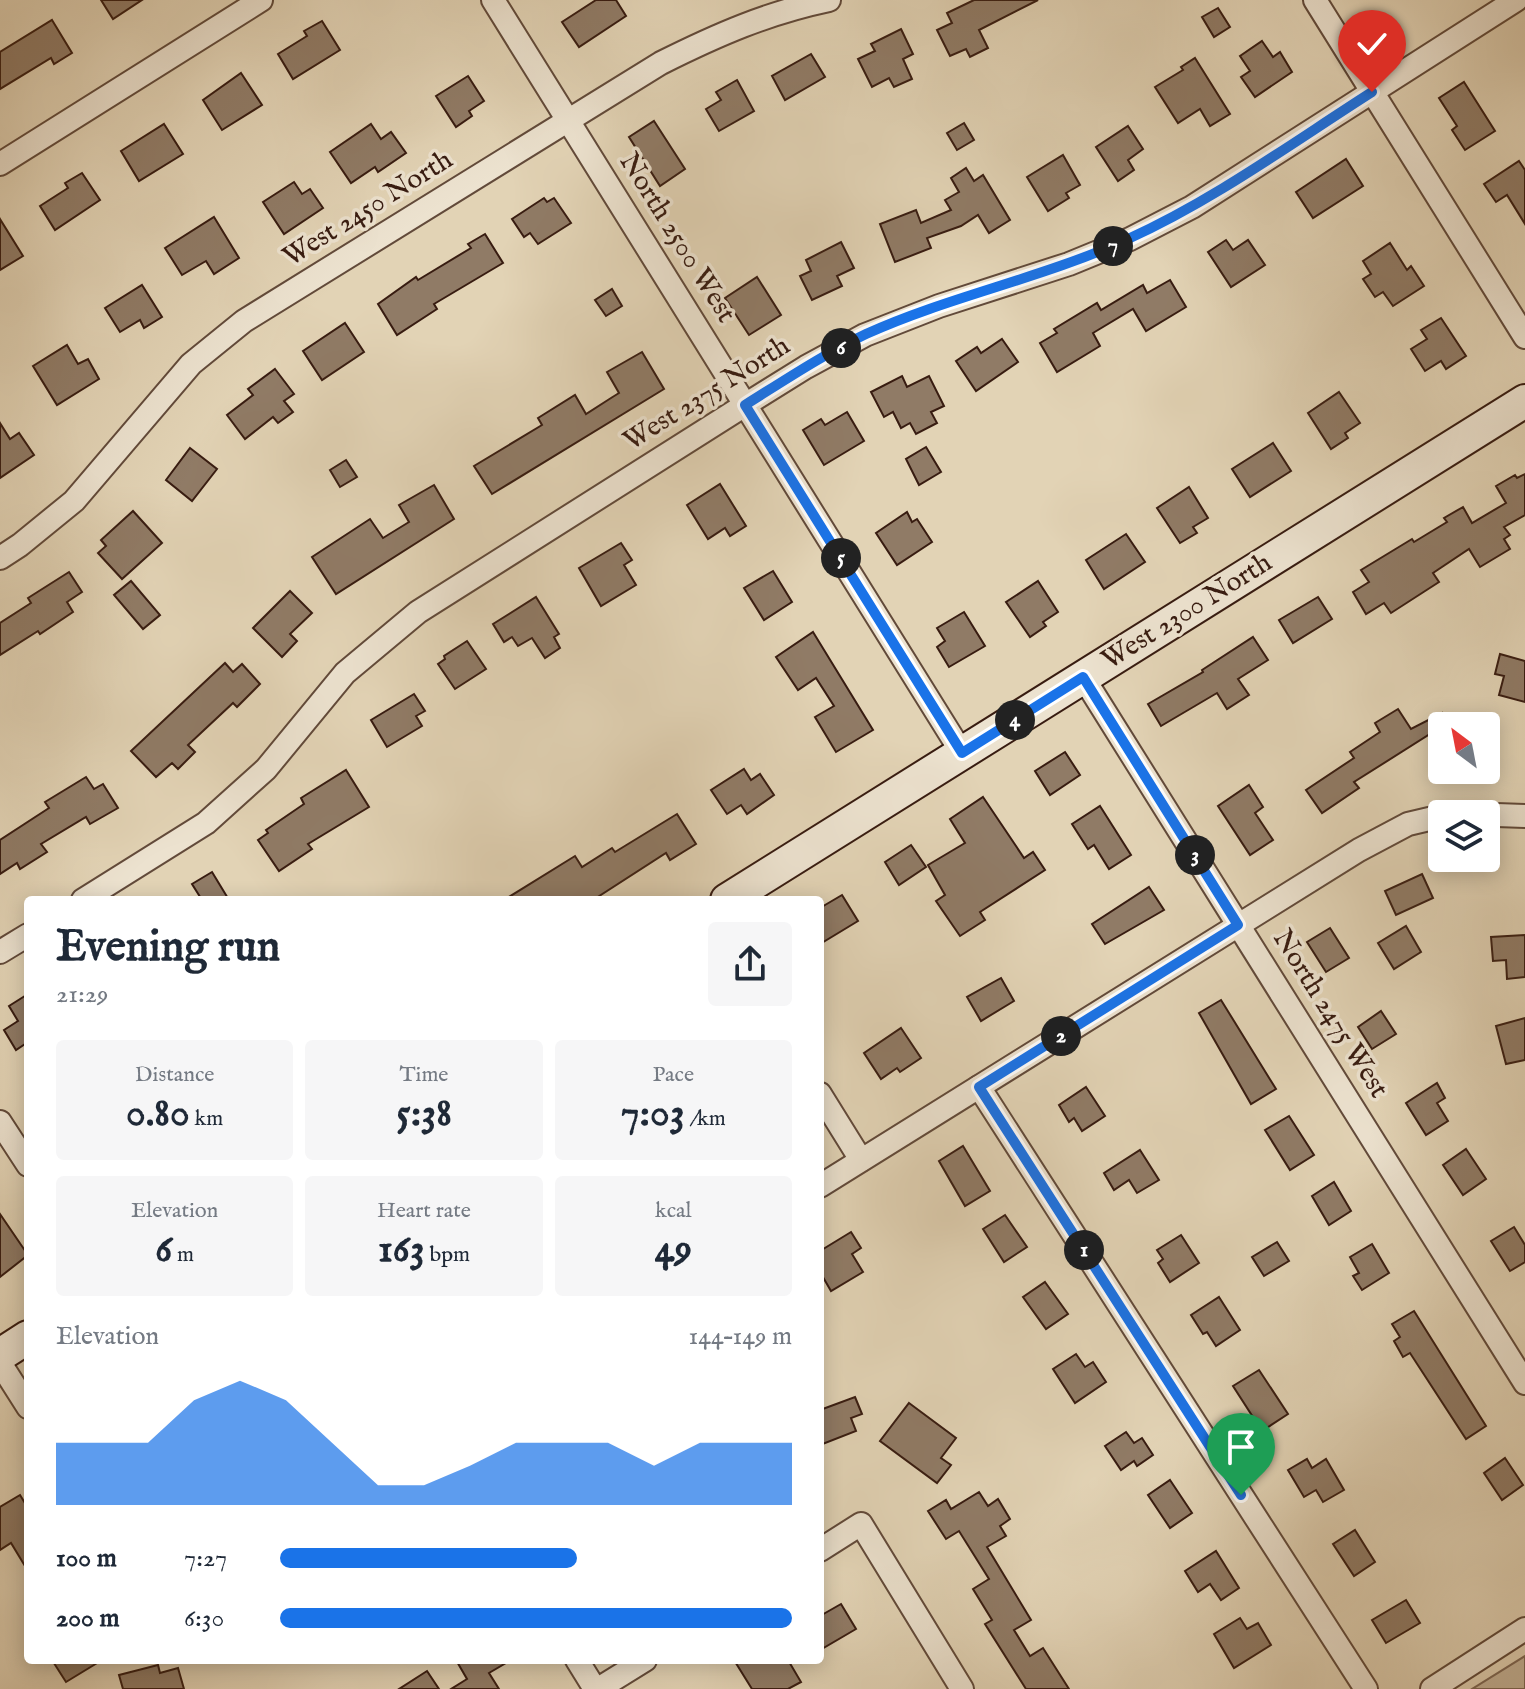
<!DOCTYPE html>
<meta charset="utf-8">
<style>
body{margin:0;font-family:"IM FELL English",serif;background:#f6f6f7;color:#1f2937;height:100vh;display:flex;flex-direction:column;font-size:30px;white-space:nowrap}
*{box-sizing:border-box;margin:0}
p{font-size:26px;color:#747a83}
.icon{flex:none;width:44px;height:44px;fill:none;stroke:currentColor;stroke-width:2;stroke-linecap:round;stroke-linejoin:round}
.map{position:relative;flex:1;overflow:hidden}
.drawer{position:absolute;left:24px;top:896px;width:800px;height:768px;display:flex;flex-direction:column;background:#fff;border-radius:8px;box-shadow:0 4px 20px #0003}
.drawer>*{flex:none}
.needle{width:52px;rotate:328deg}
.fabs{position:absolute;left:1428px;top:712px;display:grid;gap:16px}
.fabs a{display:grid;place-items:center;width:72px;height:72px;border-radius:8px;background:#fff;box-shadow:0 4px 20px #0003;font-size:40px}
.pin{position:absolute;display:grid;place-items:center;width:68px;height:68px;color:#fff;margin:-82px -34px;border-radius:50% 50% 50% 0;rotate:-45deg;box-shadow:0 0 8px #0007}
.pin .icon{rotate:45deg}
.km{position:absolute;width:40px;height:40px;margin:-20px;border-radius:50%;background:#222;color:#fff;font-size:22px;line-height:40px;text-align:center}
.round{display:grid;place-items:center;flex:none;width:84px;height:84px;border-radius:8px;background:#f6f6f7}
.headline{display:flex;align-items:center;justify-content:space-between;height:136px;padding:0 32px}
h1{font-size:44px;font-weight:700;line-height:60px}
.figures{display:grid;grid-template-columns:repeat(3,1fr);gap:12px;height:136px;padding:8px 32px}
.figures div{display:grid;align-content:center;border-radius:8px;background:#f6f6f7;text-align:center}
.figures b{font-size:40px;font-weight:700}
.figures small{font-size:22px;font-weight:400}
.figures p{font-size:22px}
.chart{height:224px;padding:16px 32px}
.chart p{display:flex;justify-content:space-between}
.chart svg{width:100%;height:144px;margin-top:8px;fill:#1a73e8;opacity:.7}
ul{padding:0 32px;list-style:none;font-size:26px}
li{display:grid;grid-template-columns:128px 96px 1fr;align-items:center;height:60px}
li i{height:20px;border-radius:10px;background:#1a73e8}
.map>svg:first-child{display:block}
.green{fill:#c5b499;stroke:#7e6855;stroke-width:2}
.building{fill:#907b66;stroke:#381c11;stroke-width:2}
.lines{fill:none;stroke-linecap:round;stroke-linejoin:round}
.street-casing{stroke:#624a3a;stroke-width:26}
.secondary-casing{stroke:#381c11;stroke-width:36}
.street{stroke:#ece2cf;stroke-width:22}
.secondary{stroke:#ece2cf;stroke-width:32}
.route-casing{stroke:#fff;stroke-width:16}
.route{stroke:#1a73e8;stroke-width:10}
.labels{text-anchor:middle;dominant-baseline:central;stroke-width:7;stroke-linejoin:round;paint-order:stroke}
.street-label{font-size:28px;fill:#381c11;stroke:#ece2cf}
</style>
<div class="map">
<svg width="1525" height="1689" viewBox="0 0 1525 1689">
<rect width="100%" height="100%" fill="#e2d3b5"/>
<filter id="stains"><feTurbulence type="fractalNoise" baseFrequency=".0025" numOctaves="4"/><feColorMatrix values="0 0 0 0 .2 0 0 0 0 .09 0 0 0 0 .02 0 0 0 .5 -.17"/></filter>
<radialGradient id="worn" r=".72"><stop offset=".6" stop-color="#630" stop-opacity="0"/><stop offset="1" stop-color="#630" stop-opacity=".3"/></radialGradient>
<polygon class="green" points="1525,1656 1525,1689 1472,1689"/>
<g class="building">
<polygon points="101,0 142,0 113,19"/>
<polygon points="596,0 616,0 626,16 579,47 562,22"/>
<polygon points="974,0 1038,0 979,30 988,48 970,57 966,49 950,56 937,30 952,23 947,13"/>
<polygon points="1218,8 1230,27 1214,37 1202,17"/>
<polygon points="52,20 72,53 54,64 51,58 0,89 0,52"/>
<polygon points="322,21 340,50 293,79 278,54 307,36 304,31"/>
<polygon points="901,29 913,54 903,59 912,79 894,87 889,78 872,87 858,59 875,51 871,44"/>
<polygon points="1262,41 1273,57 1280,52 1292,72 1255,97 1241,77 1250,71 1240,56"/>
<polygon points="811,54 825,77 785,100 772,76"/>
<polygon points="1195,58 1230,114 1210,126 1200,109 1178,123 1155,87 1183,70 1181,67"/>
<polygon points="241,73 262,105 222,130 203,100"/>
<polygon points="468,76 484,101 469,111 472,116 456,127 436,96"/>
<polygon points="737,80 754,111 719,131 706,109 721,100 716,92"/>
<polygon points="1464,82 1495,131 1465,150 1452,130 1457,126 1439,98"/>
<polygon points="654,121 685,169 660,186 629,137"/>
<polygon points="964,123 974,140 957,150 947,133"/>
<polygon points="164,124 183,154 139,181 121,151"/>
<polygon points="371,124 381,139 391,132 406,153 378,172 375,167 351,183 330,152"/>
<polygon points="1128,126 1143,149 1128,160 1134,170 1118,181 1096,147"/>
<polygon points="1063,155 1080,185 1066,193 1069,198 1048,211 1027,177"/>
<polygon points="1346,159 1363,186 1313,218 1296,192"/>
<polygon points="1519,161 1525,170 1525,224 1507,195 1496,202 1484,184"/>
<polygon points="966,168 974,181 983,175 1010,220 989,233 978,215 961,226 927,238 931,248 895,262 880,224 916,210 921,223 951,210 945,200 959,192 951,178"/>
<polygon points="82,173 100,200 55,230 40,206 68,188 65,183"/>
<polygon points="294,182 302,194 310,189 323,208 284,234 263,202"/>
<polygon points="544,198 547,202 554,198 571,223 538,244 530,233 524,237 512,219"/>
<polygon points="214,217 239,258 214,274 206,261 182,275 165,248"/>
<polygon points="0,219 23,256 0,270"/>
<polygon points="485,234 503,263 434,304 437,309 397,335 378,304 416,277 418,280 471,248 468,244"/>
<polygon points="1226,240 1233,250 1248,240 1265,265 1231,287 1208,252"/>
<polygon points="841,242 854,268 837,276 842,286 812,300 800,276 811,271 806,260"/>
<polygon points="1390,243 1407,270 1411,266 1424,286 1393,306 1383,292 1375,297 1363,279 1371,274 1363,261"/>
<polygon points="757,277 781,315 749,335 725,298"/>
<polygon points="1170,280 1186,307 1146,331 1133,309 1093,333 1100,346 1057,372 1040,343 1057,333 1054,329 1097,303 1101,310 1143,285 1147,293"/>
<polygon points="142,285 162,317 144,328 140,320 120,332 105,308"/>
<polygon points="612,289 622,306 606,316 595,300"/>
<polygon points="1441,318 1466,356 1446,369 1441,361 1425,371 1411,349 1427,339 1421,330"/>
<polygon points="345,323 364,352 322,380 303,351"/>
<polygon points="1002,339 1018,362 976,391 956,361 977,347 981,353"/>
<polygon points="67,345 78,364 88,359 99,379 57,405 33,366"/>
<polygon points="642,352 664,389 492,494 474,466 542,425 538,418 575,395 586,414 611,398 619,393 607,372"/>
<polygon points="275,369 294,394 284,401 293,412 278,423 273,417 245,439 227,415 253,395 248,389"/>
<polygon points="902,376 907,387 929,376 944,406 931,412 937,423 916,434 910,423 901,428 893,412 884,417 871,392"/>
<polygon points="1339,392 1360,423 1345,433 1348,438 1331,449 1308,413"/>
<polygon points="847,412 864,441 824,465 803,430 821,419 825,425"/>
<polygon points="0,423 10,439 19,433 34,455 0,478"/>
<polygon points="1273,443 1291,471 1250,497 1232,469"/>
<polygon points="926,447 941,472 919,485 906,459"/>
<polygon points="190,448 217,469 192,501 166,480"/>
<polygon points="346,460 357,477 340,487 330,470"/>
<polygon points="1525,474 1525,515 1504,527 1510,535 1504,539 1510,549 1480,567 1469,549 1433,573 1439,582 1391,613 1384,603 1366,614 1353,592 1369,582 1361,570 1412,539 1414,542 1447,522 1444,518 1463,507 1472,523 1506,503 1496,486 1515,475 1517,478"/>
<polygon points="720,484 746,526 730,536 725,528 708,539 687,505"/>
<polygon points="434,485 454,519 336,594 312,557 370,519 383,538 409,522 399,505"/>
<polygon points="1189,487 1208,518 1193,527 1197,533 1180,543 1157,508"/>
<polygon points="133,511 162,543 122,579 98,553 106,546 101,540"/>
<polygon points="907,512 912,522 917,519 932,542 897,565 876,533"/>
<polygon points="1126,534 1145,562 1104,589 1086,560"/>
<polygon points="621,543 632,560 624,565 636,585 601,606 579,568"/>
<polygon points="773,571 792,602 764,620 744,588"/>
<polygon points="69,572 82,592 67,602 73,612 40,634 38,631 0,655 0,623 31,603 28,598"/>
<polygon points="131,581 160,615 143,629 114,595"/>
<polygon points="1038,581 1058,612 1043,622 1046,626 1030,637 1006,602"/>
<polygon points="290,591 312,613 290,634 297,641 282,657 253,628"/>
<polygon points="536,597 559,634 554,637 560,648 545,658 532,638 518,646 512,637 504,642 493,624"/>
<polygon points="1318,597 1332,619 1293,643 1279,620"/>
<polygon points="964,612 985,646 949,667 937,647 945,641 937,628"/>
<polygon points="813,632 873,730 836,752 815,717 834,706 816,678 798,690 776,657"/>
<polygon points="1253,637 1268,660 1238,679 1249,695 1227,709 1217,693 1161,726 1148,704 1203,672 1202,670"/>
<polygon points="467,641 486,669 455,689 438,664 445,659 444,656"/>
<polygon points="1500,654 1525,661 1525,702 1499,695 1504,676 1495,674"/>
<polygon points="225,663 233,672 242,664 260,684 237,707 233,703 188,745 195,752 178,769 172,763 156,777 131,751"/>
<polygon points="414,694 425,711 416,716 422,726 387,747 371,720"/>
<polygon points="1398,709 1411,729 1442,713 1445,724 1442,726 1442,758 1430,734 1354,782 1359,788 1322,813 1306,790 1354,758 1350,752 1380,732 1375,723"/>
<polygon points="1065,752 1080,775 1050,795 1035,771"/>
<polygon points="744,769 751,780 760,774 774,795 747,814 741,805 727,814 711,790"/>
<polygon points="346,770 369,807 308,844 312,849 279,871 258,840 268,833 266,830 304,804 301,798"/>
<polygon points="86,777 94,789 103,784 118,808 90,824 86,817 41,844 47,852 20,869 17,863 0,874 0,840 49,808 45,802"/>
<polygon points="1249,785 1263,807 1255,813 1273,840 1250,855 1218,806"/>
<polygon points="983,797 1024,858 1033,852 1045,870 980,912 985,920 960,936 936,901 945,895 928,865 965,843 950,819"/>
<polygon points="1100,806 1131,855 1109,869 1094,845 1088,849 1072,824"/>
<polygon points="677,814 696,844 670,860 666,853 593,900 504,900 575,856 582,867 612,848 615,852"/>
<polygon points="911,845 926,867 899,885 885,862"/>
<polygon points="212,872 229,900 202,900 192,884"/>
<polygon points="1422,874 1433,898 1396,915 1385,891"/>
<polygon points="1149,887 1164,910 1105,944 1092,924"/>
<polygon points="842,895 858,921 820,944 820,908"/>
<polygon points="1406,926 1421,952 1394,969 1378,943"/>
<polygon points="1330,928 1349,958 1326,972 1307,942"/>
<polygon points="1525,935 1525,977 1507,979 1506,960 1493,961 1491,937"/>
<polygon points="1001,978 1014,1001 981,1021 967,997"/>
<polygon points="28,994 28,1042 16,1050 4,1030 18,1021 9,1006"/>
<polygon points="1221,1000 1276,1089 1251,1104 1199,1013"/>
<polygon points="1381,1011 1396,1034 1372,1049 1358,1027"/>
<polygon points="1525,1018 1525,1060 1506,1064 1496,1026"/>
<polygon points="901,1028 921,1058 900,1072 897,1068 881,1079 864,1053"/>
<polygon points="1437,1083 1445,1098 1437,1103 1448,1121 1426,1135 1406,1103"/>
<polygon points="1086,1087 1105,1116 1082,1131 1074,1118 1069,1122 1059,1105"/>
<polygon points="1289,1116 1314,1155 1290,1170 1265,1130"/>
<polygon points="963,1146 990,1191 965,1206 939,1161"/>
<polygon points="1466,1149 1486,1179 1463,1195 1443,1165"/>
<polygon points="1140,1150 1159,1180 1137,1193 1129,1180 1114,1190 1104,1173"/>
<polygon points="1334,1182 1351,1211 1329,1225 1312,1196"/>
<polygon points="0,1214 28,1255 0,1277"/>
<polygon points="1005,1215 1027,1247 1004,1262 983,1229"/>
<polygon points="1514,1227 1525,1245 1525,1262 1510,1271 1491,1241"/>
<polygon points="851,1232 861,1248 852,1254 863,1272 831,1291 820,1272 820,1251"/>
<polygon points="1181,1235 1199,1263 1170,1282 1158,1263 1163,1259 1157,1250"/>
<polygon points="1277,1242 1289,1261 1264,1276 1252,1257"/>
<polygon points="1372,1244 1389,1273 1362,1290 1353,1276 1359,1273 1350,1257"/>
<polygon points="1045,1282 1068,1314 1046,1329 1023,1297"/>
<polygon points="1219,1297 1240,1330 1216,1346 1207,1332 1203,1334 1191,1315"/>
<polygon points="1414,1311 1486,1426 1466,1439 1410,1353 1403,1357 1394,1341 1400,1337 1392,1324"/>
<polygon points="1076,1354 1085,1367 1093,1362 1106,1382 1075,1403 1053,1369"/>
<polygon points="1259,1370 1288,1414 1262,1431 1233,1386"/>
<polygon points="855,1397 862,1414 851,1418 856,1431 820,1445 820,1410"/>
<polygon points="909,1403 956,1438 941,1458 951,1465 937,1483 880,1441"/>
<polygon points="1126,1432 1134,1443 1142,1438 1153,1455 1137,1466 1134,1461 1121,1470 1105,1446"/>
<polygon points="1505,1458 1523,1485 1502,1500 1484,1473"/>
<polygon points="1307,1459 1312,1468 1326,1459 1344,1490 1323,1502 1316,1490 1304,1497 1288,1470"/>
<polygon points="1170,1480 1192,1513 1170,1528 1148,1495"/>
<polygon points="979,1492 988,1506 998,1499 1010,1519 1000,1526 1006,1536 987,1547 1031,1620 1014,1630 1030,1656 1043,1648 1069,1689 1026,1689 985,1624 992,1620 973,1589 989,1579 959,1531 946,1539 928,1511 946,1500 951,1509"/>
<polygon points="20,1495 28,1508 28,1571 11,1543 0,1550 0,1507"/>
<polygon points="1355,1530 1375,1562 1354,1576 1333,1544"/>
<polygon points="1216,1551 1239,1588 1221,1600 1210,1584 1198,1592 1185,1571"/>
<polygon points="1406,1600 1420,1623 1386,1643 1372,1620"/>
<polygon points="841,1604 856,1629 820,1650 820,1616"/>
<polygon points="1240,1618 1247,1629 1258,1623 1271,1645 1234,1668 1214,1634"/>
<polygon points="52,1660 102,1660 66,1682"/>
<polygon points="456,1660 511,1660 489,1673 499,1689 451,1689 467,1679"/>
<polygon points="734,1660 788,1660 801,1682 788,1689 752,1689"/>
<polygon points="158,1665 160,1673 178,1668 184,1689 123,1689 119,1675"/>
<polygon points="427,1671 439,1689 399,1689"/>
</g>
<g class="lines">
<g class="street-casing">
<g id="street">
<polyline points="493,0 962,753"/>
<polyline points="1315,0 1525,337"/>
<polyline points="0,164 261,0"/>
<path d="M0,558L20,545L74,501L191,364L244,321L661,63C717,35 767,13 829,0"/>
<polyline points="1083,677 1525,1383"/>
<polyline points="1468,814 1525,816"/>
<polyline points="83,900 206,823 266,769 345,673 418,612 745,405 806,367 865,335 939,306 1069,264 1130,239 1192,207 1516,0"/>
<polyline points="0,952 28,935"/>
<polyline points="979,1087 1366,1689"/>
<polyline points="820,1094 861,1160"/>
<polyline points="0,1122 28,1165"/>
<polyline points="820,1186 1359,850 1408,824 1442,816"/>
<polyline points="0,1363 28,1407"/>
<polyline points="820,1550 861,1524 962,1689"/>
<polyline points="577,1660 595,1689"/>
<polyline points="598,1689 645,1660"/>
<polyline points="1432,1689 1525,1629"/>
</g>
</g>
<g class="secondary-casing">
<g id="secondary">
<polyline points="727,900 1525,401"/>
<polyline points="0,1355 28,1337"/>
</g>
</g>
<use href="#street" class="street"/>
<use href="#secondary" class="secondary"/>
</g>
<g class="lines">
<g class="route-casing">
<path id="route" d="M1241,1495L979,1087L1238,925L1083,677L962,753L745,405C785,380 824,354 866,334C950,296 1043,278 1128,239C1214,200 1292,143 1372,92"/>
</g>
<use href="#route" class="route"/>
</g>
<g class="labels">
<g class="street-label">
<text transform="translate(368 209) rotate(-32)">West 2450 North</text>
<text transform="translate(677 238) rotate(58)">North 2500 West</text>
<text transform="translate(707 394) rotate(-32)">West 2375 North</text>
<text transform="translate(1187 612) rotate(-32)">West 2300 North</text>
<text transform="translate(1330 1014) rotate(58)">North 2475 West</text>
</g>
</g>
<rect width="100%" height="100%" filter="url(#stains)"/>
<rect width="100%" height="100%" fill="url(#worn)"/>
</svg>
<div class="fabs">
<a><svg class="needle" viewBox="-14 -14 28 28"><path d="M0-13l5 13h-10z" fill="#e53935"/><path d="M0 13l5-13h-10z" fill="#747a83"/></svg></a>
<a><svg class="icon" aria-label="layers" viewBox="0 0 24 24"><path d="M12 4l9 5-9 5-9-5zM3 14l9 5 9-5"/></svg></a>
</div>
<div class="pin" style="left:1241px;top:1495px;background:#1e9e55"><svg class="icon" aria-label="arrive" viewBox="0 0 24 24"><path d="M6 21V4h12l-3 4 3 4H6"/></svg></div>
<div class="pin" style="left:1372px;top:92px;background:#d93025"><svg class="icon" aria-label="check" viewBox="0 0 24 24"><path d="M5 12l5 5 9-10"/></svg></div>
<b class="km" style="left:1084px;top:1250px">1</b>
<b class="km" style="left:1061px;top:1036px">2</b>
<b class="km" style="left:1195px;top:855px">3</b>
<b class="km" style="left:1015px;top:720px">4</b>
<b class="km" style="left:841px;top:558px">5</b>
<b class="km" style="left:841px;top:348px">6</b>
<b class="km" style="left:1113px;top:246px">7</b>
<section class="drawer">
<div class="headline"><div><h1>Evening run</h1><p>21:29</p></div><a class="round"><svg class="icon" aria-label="share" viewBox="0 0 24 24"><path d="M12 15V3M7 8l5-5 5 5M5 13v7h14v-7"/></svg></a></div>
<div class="figures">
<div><p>Distance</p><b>0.80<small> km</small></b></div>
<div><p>Time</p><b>5:38</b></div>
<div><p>Pace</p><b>7:03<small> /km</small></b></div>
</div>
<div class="figures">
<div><p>Elevation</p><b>6<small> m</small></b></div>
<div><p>Heart rate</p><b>163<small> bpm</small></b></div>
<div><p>kcal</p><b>49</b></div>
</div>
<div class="chart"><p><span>Elevation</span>144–149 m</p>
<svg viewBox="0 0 160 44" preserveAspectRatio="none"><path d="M0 44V25L10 25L20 25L30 12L40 6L50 12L60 25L70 38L80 38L90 32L100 25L110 25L120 25L130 32L140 25L150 25L160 25V44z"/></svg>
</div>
<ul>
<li><b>100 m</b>7:27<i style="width:58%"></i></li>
<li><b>200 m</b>6:30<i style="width:100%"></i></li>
</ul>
</section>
</div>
